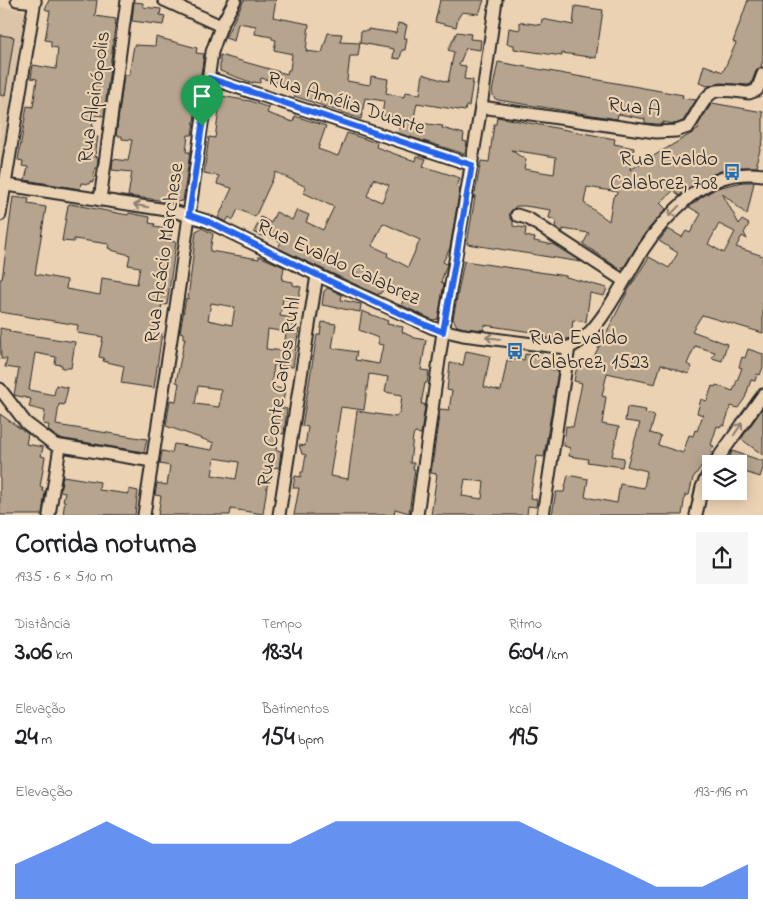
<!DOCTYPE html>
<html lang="pt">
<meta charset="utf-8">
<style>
body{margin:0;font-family:"Indie Flower",sans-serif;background:#f6f6f6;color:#202124;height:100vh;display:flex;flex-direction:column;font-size:19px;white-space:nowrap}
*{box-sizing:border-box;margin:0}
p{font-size:16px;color:#757577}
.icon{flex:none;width:28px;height:28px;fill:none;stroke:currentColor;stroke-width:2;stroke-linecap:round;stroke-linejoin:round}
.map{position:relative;height:515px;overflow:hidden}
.details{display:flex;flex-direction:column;background:#fff;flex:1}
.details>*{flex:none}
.fabs{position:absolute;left:702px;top:455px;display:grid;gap:10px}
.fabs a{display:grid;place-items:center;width:45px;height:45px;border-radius:0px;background:#fff;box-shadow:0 2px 12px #0003;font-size:25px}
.pin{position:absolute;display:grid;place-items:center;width:42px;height:42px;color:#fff;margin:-51px -21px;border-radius:50% 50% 50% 0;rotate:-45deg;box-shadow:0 0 5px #0007}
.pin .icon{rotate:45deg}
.round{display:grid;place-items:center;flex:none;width:52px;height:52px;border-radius:0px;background:#f6f6f6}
.overview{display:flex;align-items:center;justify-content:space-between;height:85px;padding:0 15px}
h1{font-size:28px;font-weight:700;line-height:38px}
.figures{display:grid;grid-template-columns:repeat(3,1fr);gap:8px;height:85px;padding:5px 15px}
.figures div{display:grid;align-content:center}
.figures b{font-size:25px;font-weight:700}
.figures small{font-size:14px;font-weight:400}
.figures p{font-size:14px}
.chart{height:140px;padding:10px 15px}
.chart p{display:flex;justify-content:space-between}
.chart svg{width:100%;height:90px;margin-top:5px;fill:#2563eb;opacity:.7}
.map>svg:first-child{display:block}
.built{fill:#dbc4a8}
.building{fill:#b6a48e;stroke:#2b2b2b;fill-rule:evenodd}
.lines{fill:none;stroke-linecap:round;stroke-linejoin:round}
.minor-casing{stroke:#2b2b2b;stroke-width:15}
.minor{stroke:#ebd2b3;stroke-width:11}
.oneway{stroke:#8b7e6f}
.route-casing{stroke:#fff;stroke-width:10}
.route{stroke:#2563eb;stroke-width:6}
.labels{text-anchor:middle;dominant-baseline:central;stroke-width:4.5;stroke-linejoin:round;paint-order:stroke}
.street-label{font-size:21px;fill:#2b2b2b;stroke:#ebd2b3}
.poi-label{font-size:21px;fill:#2b2b2b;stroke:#ebd2b3;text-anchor:end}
</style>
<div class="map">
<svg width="763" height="515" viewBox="0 0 763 515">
<rect width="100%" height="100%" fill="#ebd2b3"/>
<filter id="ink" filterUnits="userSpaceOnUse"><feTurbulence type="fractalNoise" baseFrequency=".02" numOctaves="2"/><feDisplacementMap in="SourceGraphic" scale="10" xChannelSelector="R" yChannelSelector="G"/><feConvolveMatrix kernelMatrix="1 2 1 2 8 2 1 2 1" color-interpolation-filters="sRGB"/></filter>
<g filter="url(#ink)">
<polygon class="built" points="0,7 20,9 26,13 0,171"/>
<g class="building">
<polygon points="49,0 97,0 95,16 116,19 104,116 94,115 91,136 98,137 95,156 98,157 97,168 95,168 93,182 90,181 90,184 81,183 80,189 25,180 28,167 22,166 23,161 18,160 27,106 33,107 37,79 31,78 33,65 56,69 58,48 51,47 51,41 45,40 50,11 45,9"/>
<polygon points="244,0 276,0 273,17 309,24 306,51 322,53 328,33 342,34 340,42 360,43 358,56 350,56 347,81 370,85 371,76 388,79 386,93 404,97 405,92 420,94 423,74 448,82 454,52 448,50 457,32 471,34 470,39 481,40 480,50 466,48 459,65 466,66 464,79 473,80 469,106 466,106 465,111 417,103 413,122 443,126 442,128 464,134 463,141 467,142 465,154 398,133 401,118 382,115 384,101 365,98 361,119 294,96 294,90 289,90 289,86 261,78 260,83 253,82 253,83 220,71 220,55 287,74 288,70 290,70 292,54 274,50 276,40 272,39 272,37 255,34 256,26 238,23 234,41 225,38"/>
<polygon points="440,0 484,0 479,14 462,12 458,18 456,27 435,22"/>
<polygon points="748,0 763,0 763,60 761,67 756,71 751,84 748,85 721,83 708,86 699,83 704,65 723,72 736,43 733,42"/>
<polygon points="134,2 143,3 143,7 161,9 160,15 165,16 163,25 132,21"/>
<polygon points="575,6 603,10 596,58 562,53 562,56 514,49 514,45 507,44 509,28 520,30 520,22 541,25 542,19 573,25"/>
<polygon points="398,23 407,25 404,38 407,38 405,50 402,50 400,59 393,58 394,49 360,43 361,31 368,31 368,29 396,33"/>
<polygon points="0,35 14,37 5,96 0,95"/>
<polygon points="156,37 197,48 196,53 204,54 192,135 188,135 186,152 190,152 183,201 174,202 128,196 132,172 112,170 113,159 128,161 132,140 122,139 122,136 116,136 124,75 129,75 134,45 155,46"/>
<polygon points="498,62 683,95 682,98 696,100 683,121 675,124 663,122 663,124 656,124 645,123 645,119 618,114 617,119 498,100 494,98 492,92"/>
<path d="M221,96L250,101L269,108L267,113L293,122L295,116L326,126L318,149L338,156L347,133L377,143L376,147L406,158L416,161L417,156L426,159L423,166L460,178L457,187L460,188L450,248L443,262L447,264L441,282L444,284L438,319L433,320L401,305L405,297L389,289L384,287L381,294L379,293L378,295L278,248L281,242L266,235L264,237L254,232L261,217L271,223L276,212L292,220L297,210L309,215L306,222L323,230L334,207L304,193L306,187L276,172L255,217L238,209L233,220L229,217L226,222L218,218L232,188L217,184L219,176L204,173L209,137L215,138ZM373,179L389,185L382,202L367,196ZM383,223L420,240L408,267L387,256L388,253L372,246Z"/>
<path d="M712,103L763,112V140L756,163H758L757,167H741L721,171L702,179L679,196L674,190L660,203L666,209L645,233L624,267L618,268L583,244L589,233L563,229V232L555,227L556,220L549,218L551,210L525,206H516L510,212V217L513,221V226L526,228L525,236L535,238L534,241L554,245L581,262L467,244L475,197V195L473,199L474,192L475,193L481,161L489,162L494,124H496L497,117L615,139L614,144L634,148L630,170L699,129L696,128ZM511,150L556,157L554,174L524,169L526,160ZM587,187L618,192L613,197L609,221L584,203Z"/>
<path d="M743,182H754L747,215L722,193L739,224L742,220L749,224L744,233L747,239L742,236L736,247L763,256V333L702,315L692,331L727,344L722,361L712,358L715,352L695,346L687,364L692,367L688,374L661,364L655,384L607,373L602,396L606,397L602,424L619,427L612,456L624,458L622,467L587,462L588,459L569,456L570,448L564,446V443L566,426L573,427L582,383L574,381L577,366L583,359L591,362L629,289L649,257L669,268L678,253L659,241L668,229L682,237L686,231L690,233L701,214L689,207L702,197L717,188ZM719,224L735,232L724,253L708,244Z"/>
<polygon points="13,197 29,199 28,204 46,207 35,274 67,280 66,289 100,295 102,278 137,284 140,267 128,265 130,255 111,250 112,249 108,248 109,244 74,239 74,242 62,241 68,205 70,204 128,215 129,213 150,217 149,223 155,224 154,227 172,230 170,241 176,242 167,305 162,304 157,332 162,333 154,388 121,383 124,366 103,361 104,358 99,357 103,337 77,333 78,325 0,312 0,279 2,279 3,272"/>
<path d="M202,228L213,234L210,251L259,259V256L284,267L282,280L293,282V285L301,287L298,301L283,299L280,316L294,318L293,327L299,328L293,367L274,365L271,387L285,389L282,408L287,409L284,434L279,433L276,450L281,451L279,468L273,467L271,480H268L263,514L231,509L230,515H158L161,496L155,495L157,483L167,485L170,466L160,464L162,451L172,453L174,444L212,450L214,443L166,426L170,400L176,401L179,383L176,382L185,338H183V333L180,332L186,298L188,299L196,231ZM211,303L235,307L232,325L208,320ZM268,329L286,332L284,351L266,349ZM198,386L221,389L219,407L195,404ZM215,458L239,462L236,479L212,475Z"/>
<polygon points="464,261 566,276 566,277 607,288 604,296 590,293 586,322 573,320 571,338 567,339 537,337 538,333 484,325 484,330 464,328 457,326 453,319"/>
<polygon points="328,288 342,295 341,300 361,304 360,312 322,305 324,291"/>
<path d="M362,311L388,321L387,324L403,327L402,332L415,338L426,340L421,370L429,371L427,383H425L421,404H424L425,406L421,434L415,433L413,436L410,463H414L413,469H415L409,513L395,509L394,515H294L299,488H293L295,476L301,477V472H303L306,455L302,454L299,445L305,446L308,427L302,426L317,335H320L322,322L336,324L332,348L357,352L355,360L379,364L383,345L378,344V338L359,330ZM369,374L388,377L385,392L402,395L400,411L396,417L357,411L348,479L330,476L341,407L364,410Z"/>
<polygon points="0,328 10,330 10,332 75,342 71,368 62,368 62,365 55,364 56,357 35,353 29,390 54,395 56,385 68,388 64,405 59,404 56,425 147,439 144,452 58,438 48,430 49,425 43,424 45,411 29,407 31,399 14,395 19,369 5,367 7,359 1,359"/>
<polygon points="748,349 763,354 763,367 760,375 757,374 755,381 751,380 745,398 738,408 731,406 724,426 721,425 720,427 717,426 711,445 714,446 710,452 713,453 707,462 703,464 693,478 689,495 685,495 682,515 552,515 556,492 564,492 568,475 588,479 585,497 617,503 620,484 644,488 647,471 627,466 640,423 625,421 627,407 646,410 645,413 655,416 650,433 661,436 658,445 683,453 689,435 693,436 695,430 697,431 703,415 697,413 701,399 707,401 712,386 715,387 716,385 733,391 742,368 739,367 742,357 745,358"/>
<path d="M466,351L490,356L484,387L501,391L507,360L511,361L512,358L524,360L525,354L542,356V359L554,361L552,370L558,371L544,457L537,456L530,498L537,499L536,507L528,506L527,515H431L437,474L431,473L440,409L449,410L452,391L447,390L450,363L463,365ZM465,479L484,482L482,499L462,496Z"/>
<polygon points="763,408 763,455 741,439"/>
<polygon points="0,414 28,434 26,444 43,447 41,456 45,457 40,487 43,487 42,491 45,491 42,515 0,515"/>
<polygon points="732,451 763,461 763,468 760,477 739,470 739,464 723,464 727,458 729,459"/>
<polygon points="63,476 100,482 99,490 129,494 129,489 138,491 135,515 63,514 65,501 63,501 65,492 60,491"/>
</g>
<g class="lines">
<g class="minor-casing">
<g id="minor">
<polyline points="17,0 35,2"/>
<polyline points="164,0 221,26"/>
<polyline points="209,78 472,165"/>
<path d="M481,107L656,132L676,131L688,127C696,117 705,92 717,91C727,89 739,92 749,93L757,90L763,74"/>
<path d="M0,184L173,211L207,221L317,275L433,328L463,335L557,347C561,347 566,348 569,347C598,338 627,273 644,248C657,228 672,212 689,197C711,179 734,171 763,175"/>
<polyline points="100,200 127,0"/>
<polyline points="0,215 35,0"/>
<polyline points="517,215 529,219 624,281"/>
<polyline points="0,389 26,423 55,445 152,461"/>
<polyline points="714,464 763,395"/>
<polyline points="49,515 60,447"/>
<polyline points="144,515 179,287 212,52 221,26 235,0"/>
<polyline points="279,515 317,275"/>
<polyline points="417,515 443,332 481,107 496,0"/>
<polyline points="543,515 569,347"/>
<polyline points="696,515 702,487 711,468"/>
</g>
</g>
<use href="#minor" class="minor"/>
</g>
<defs><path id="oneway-shaft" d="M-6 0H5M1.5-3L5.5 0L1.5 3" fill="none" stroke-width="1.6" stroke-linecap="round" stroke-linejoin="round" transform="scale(1.25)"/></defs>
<g class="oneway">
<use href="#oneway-shaft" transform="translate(141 206) rotate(-171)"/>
<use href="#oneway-shaft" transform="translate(674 211) rotate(135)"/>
<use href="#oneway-shaft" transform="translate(493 338) rotate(-173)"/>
<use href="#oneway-shaft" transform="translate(738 429) rotate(-56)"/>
</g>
</g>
<g class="lines" filter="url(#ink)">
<g class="route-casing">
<polygon id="route" points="209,78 472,165 443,332 414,320 317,275 207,221 189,215"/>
</g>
<use href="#route" class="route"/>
</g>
<defs>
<g id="bus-bare" transform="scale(1.35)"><path d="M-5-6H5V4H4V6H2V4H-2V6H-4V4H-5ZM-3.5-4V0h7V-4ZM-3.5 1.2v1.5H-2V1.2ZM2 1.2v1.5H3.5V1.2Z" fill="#1f6fb2" stroke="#ebd2b3" stroke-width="2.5" paint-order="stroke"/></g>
</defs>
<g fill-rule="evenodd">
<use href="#bus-bare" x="732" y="172"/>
<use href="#bus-bare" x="515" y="351"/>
</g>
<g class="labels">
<g class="street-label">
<text transform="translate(95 97) rotate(-82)">Rua Alpinópolis</text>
<text transform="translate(346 104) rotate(18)">Rua Amélia Duarte</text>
<text transform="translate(634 108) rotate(7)">Rua A</text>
<text transform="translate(165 253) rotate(-82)">Rua Acácio Marchese</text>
<text transform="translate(338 263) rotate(25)">Rua Evaldo Calabrez</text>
<text transform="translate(280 392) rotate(-81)">Rua Conte Carlos Ruhl</text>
</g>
<g class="poi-label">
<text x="718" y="160">Rua Evaldo<tspan x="718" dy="24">Calabrez, 708</tspan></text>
<text x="529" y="339" text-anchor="start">Rua Evaldo<tspan x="529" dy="24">Calabrez, 1523</tspan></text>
</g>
</g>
</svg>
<div class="fabs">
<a><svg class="icon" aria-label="layers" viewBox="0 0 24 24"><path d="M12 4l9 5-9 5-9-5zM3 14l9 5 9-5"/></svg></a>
</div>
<div class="pin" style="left:202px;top:126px;background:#1e9e55"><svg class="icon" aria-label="arrive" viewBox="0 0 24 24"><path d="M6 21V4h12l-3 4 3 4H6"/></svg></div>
</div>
<section class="details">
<div class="overview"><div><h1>Corrida noturna</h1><p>19:35 · 6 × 510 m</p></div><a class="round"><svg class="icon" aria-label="share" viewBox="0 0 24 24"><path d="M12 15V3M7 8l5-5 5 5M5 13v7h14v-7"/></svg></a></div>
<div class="figures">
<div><p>Distância</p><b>3.06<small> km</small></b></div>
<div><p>Tempo</p><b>18:34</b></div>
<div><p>Ritmo</p><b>6:04<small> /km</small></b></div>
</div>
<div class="figures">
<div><p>Elevação</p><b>24<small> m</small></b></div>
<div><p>Batimentos</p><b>154<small> bpm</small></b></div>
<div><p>kcal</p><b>195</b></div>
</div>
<div class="chart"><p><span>Elevação</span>193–196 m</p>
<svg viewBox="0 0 160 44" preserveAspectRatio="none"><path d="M0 44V27L10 17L20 6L30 17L40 17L50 17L60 17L70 6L80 6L90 6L100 6L110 6L120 17L130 27L140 38L150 38L160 27V44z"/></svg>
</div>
</section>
